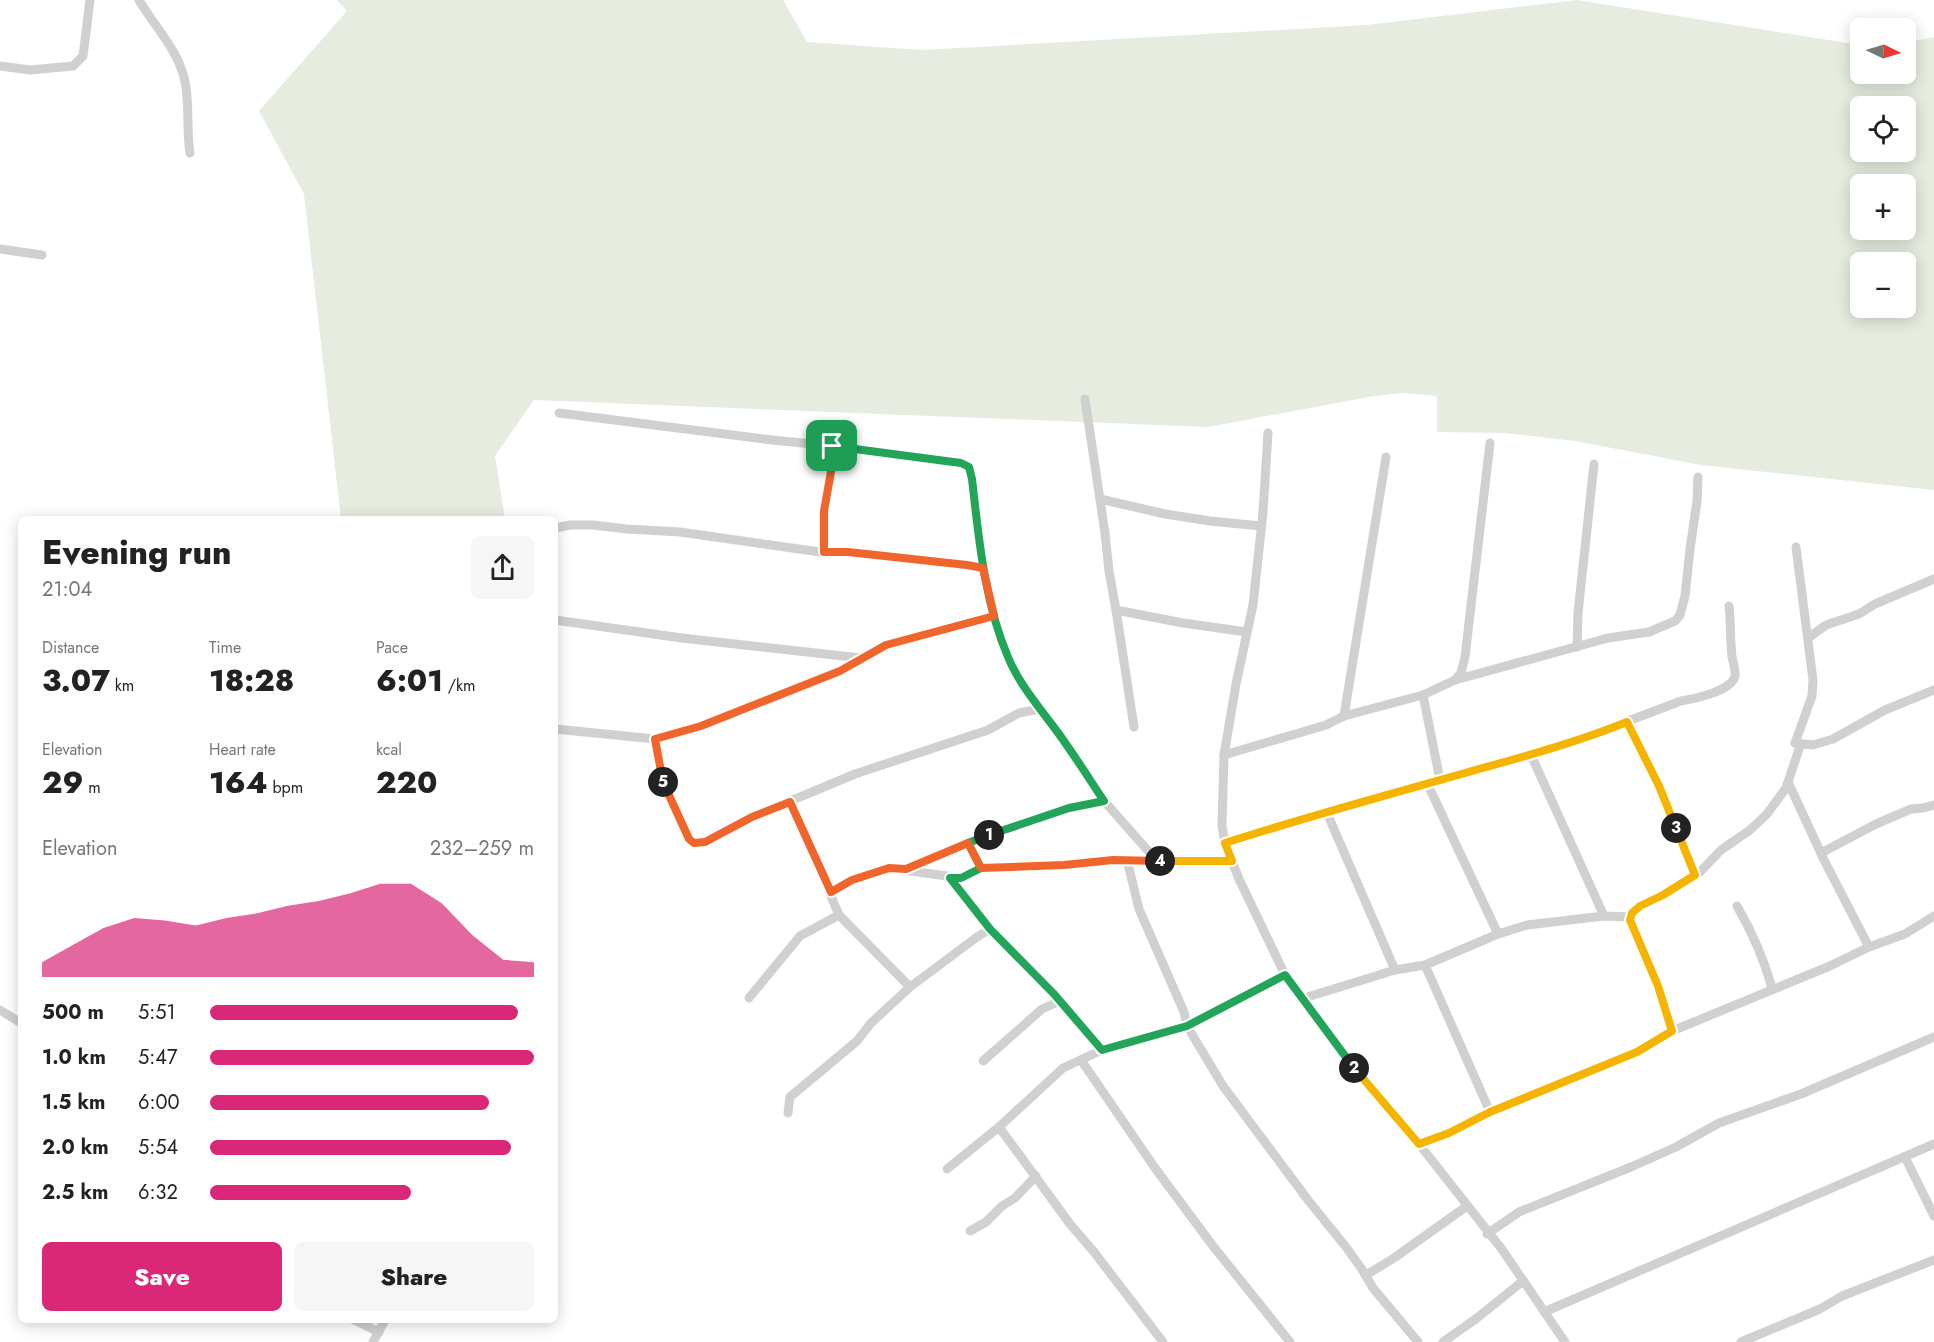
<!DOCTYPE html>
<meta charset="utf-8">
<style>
body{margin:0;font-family:Jost,sans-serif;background:#f6f6f6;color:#222;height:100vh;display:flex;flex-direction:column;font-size:22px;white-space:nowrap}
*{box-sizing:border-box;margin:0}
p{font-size:20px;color:#767676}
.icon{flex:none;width:33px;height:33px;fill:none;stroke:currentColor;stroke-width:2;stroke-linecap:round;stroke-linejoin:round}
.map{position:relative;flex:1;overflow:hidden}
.sheet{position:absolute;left:18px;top:516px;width:540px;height:807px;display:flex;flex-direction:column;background:#fff;border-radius:9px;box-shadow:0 3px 15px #0003}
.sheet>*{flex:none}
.needle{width:39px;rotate:95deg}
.fabs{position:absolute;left:1850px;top:18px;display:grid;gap:12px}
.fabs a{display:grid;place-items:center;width:66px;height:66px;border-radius:9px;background:#fff;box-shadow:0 3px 15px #0003;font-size:30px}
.pin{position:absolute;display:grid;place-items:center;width:51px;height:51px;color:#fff;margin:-26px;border-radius:12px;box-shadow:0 3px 9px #0006}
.km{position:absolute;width:30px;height:30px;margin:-15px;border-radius:50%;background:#222;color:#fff;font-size:16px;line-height:30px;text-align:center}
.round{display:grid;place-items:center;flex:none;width:63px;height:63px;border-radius:9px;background:#f6f6f6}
.summary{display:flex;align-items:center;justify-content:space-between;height:102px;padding:0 24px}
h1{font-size:33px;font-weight:800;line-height:45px}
.figures{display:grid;grid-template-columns:repeat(3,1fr);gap:9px;height:102px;padding:6px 24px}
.figures div{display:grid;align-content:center}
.figures b{font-size:30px;font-weight:800}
.figures small{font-size:16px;font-weight:400}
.figures p{font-size:16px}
.chart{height:168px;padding:12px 24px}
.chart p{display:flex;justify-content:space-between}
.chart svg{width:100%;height:108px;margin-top:6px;fill:#db2777;opacity:.7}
.primary-button{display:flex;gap:12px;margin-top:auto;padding:12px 24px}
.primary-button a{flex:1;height:69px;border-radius:9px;background:#db2777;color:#fff;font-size:24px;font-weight:800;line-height:69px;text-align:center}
.primary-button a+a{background:#f6f6f6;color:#222}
ul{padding:0 24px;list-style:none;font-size:20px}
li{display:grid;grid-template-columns:96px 72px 1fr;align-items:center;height:45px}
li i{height:15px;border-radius:8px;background:#db2777}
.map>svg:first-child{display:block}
.green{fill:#e6ecdf;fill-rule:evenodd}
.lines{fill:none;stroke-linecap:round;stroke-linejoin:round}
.minor{stroke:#d0d0d0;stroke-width:9}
.split-1-casing{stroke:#fff;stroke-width:12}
.split-2-casing{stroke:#fff;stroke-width:12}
.split-3-casing{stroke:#fff;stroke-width:12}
.split-4-casing{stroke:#fff;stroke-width:12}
.split-5-casing{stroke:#fff;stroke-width:12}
.split-6-casing{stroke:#fff;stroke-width:12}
.split-1{stroke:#22a559;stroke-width:8}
.split-2{stroke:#22a559;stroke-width:8}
.split-3{stroke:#f5b400;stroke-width:8}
.split-4{stroke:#f5b400;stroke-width:8}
.split-5{stroke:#f0652b;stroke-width:8}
.split-6{stroke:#f0652b;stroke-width:8}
</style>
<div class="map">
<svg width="1934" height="1342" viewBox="0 0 1934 1342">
<rect width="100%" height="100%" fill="#fff"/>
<path class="green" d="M337,0H783L807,42L923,50L1366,25L1577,0L1860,45V74H1905V43L1934,37V490L1701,465L1575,441L1503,433L1437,432V396L1403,393L1374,396L1208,427L534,400L495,456L505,519H341L304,194L259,111L347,11ZM1860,106H1905V152H1860ZM1860,184H1905V230H1860ZM1860,262H1905V308H1860Z"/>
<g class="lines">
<g class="minor">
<path d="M139,0C154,26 180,52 185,82C190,105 186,129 190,153"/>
<polyline points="0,66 30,70 73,66 83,56 90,0"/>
<polyline points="0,249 42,255"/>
<polyline points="1085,399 1105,533 1109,571 1116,610"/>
<polyline points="559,413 772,440 853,448 966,465 971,471 972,479 983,568"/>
<polyline points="1268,433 1263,512 1253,605 1236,684 1224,755 1222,826 1225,843 1239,879 1285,975 1301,999 1363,1080 1419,1144 1501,1248 1565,1342"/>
<polyline points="1100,499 1165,514 1210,521 1261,526"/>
<polyline points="555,528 570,525 593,525 627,529 680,532 820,552 848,552 975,566 983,568 994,616"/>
<polyline points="824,552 824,511 832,466 832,446"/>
<polyline points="555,620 682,638 861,658"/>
<polyline points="1808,638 1826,625 1859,614 1875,604 1934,579"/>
<polyline points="1577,647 1578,613 1594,464"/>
<polyline points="1455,680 1461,673 1465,657 1490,443"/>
<polyline points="1423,695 1440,780"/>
<polyline points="1344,716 1386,457"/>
<polyline points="1627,722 1659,786 1695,875"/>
<polyline points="1134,727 1116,610 1183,623 1247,632"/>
<polyline points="555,729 655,739 701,726 840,671 880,647 994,616 1008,658 1039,709 1056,730 1104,801 1157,861"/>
<polyline points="655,739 665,787 689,839 694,843 700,843 752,817 855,774 988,730 1019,713 1039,709"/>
<polyline points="1795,743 1812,696 1813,680 1796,547"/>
<polyline points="1224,755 1326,725 1344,716 1423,695 1455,680 1608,638 1649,632 1675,621 1680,615 1685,596 1690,549 1697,501 1698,477"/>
<polyline points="1531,755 1604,916"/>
<polyline points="1788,782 1824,860 1869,947"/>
<polyline points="1428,785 1498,934"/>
<polyline points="791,802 839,915 910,987 977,937 990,929 1054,994 1102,1050"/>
<polyline points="1327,813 1395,970"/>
<polyline points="968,843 981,868"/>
<path d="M1225,843L1288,822L1428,785L1570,743L1681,701C1694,699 1732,691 1735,676C1736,670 1733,663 1732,657C1730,640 1731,623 1729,606"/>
<polyline points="1821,853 1876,824 1911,809 1923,808 1934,805"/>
<polyline points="1127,860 1139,909 1184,1012 1187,1026 1223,1086 1308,1200 1346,1247 1361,1268 1373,1288 1418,1342"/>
<path d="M906,869C970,842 1035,814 1104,801"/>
<polyline points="950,878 990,929"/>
<polyline points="831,892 853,880 889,868 961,878 981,868 1064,865 1113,860 1232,861"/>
<path d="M1737,906C1752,932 1764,959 1772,988"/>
<polyline points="1425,965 1490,1112"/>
<polyline points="749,998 800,936 839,915"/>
<polyline points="1301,999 1395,970 1425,965 1498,934 1527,925 1604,916 1630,917"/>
<polyline points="0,1010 21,1023"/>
<polyline points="1672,1031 1658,986 1631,924 1632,913 1640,906 1663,895 1700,872 1721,850 1750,830 1767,814 1786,788 1800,746 1795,743 1813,745 1833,739 1885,710 1934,690"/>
<polyline points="1081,1060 1155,1168 1213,1246 1290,1342"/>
<polyline points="983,1061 1042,1009 1060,1001"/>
<polyline points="788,1113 790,1097 857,1041 871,1023 910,987"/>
<polyline points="999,1127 1070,1224 1094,1252 1163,1342"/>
<polyline points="1419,1144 1449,1133 1490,1112 1637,1052 1672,1031 1830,966 1869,947 1905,934 1934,916"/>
<polyline points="1905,1157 1934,1216"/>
<polyline points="947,1169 999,1127 1063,1068 1102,1050 1187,1026 1285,975"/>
<polyline points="970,1231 986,1222 1002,1206 1015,1198 1036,1176"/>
<polyline points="1487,1234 1519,1212 1631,1167 1676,1147 1719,1123 1801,1094 1934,1037"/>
<polyline points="1366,1275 1394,1258 1467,1206"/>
<polyline points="1544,1312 1934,1144"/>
<polyline points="354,1320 379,1332"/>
<polyline points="373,1342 385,1320"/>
<polyline points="1443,1342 1477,1318 1523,1281"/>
<polyline points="1741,1342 1820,1309 1842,1296 1934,1260"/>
</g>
</g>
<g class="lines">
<g class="split-1-casing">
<path id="split-1" d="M832,446L961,463L969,467L972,479C979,539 984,601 1008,657C1019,684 1039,707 1056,730C1073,753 1088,777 1104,801L1069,808L989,835"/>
</g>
<g class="split-2-casing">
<polyline id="split-2" points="989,835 968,843 981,868 961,878 950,878 990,929 1054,994 1102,1050 1187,1026 1285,975 1354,1068"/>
</g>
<g class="split-3-casing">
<polyline id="split-3" points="1354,1068 1419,1144 1449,1133 1490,1112 1637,1052 1672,1031 1658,986 1630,920 1632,913 1640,906 1663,895 1695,875 1676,828"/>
</g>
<g class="split-4-casing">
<path id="split-4" d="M1160,861H1232L1225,843C1315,814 1406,790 1497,764C1541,752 1585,739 1627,722L1659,786L1676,828"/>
</g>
<g class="split-5-casing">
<polyline id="split-5" points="663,782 689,839 694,843 705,842 752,817 790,802 831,892 852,880 889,868 906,869 968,843 981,868 1064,865 1113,860 1160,861"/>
</g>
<g class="split-6-casing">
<polyline id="split-6" points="663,782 655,739 701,726 840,671 886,645 994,616 983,568 967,565 848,552 824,552 824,511 832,466 832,446"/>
</g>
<use href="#split-1" class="split-1"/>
<use href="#split-2" class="split-2"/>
<use href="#split-3" class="split-3"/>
<use href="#split-4" class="split-4"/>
<use href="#split-5" class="split-5"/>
<use href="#split-6" class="split-6"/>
</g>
</svg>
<div class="fabs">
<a><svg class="needle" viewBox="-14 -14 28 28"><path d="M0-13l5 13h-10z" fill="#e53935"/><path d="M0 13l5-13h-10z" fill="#767676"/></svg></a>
<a><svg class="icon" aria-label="locate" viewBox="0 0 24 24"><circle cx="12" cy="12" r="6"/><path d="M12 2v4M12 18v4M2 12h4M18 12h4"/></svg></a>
<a>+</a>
<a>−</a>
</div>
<div class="pin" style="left:832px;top:446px;background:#1e9e55"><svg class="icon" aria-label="arrive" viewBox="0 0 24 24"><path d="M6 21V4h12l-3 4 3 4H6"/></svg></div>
<b class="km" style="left:989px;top:835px">1</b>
<b class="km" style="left:1354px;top:1068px">2</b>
<b class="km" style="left:1676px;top:828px">3</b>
<b class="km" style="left:1160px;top:861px">4</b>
<b class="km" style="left:663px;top:782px">5</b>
<section class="sheet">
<div class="summary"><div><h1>Evening run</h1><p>21:04</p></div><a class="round"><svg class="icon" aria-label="share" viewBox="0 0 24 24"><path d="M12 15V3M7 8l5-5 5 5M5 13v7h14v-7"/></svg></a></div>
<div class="figures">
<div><p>Distance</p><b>3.07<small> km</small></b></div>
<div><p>Time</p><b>18:28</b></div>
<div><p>Pace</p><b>6:01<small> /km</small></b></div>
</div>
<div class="figures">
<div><p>Elevation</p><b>29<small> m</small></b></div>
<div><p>Heart rate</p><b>164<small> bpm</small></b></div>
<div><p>kcal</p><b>220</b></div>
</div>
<div class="chart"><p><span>Elevation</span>232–259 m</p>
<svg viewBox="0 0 160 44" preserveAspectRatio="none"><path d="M0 44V38L10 31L20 24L30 20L40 21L50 23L60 20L70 18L80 15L90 13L100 10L110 6L120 6L130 14L140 27L150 37L160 38V44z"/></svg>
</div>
<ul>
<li><b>500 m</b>5:51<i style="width:95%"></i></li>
<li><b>1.0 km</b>5:47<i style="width:100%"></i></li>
<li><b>1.5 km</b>6:00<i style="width:86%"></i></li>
<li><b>2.0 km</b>5:54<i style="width:93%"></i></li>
<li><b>2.5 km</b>6:32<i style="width:62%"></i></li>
</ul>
<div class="primary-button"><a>Save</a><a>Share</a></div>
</section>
</div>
